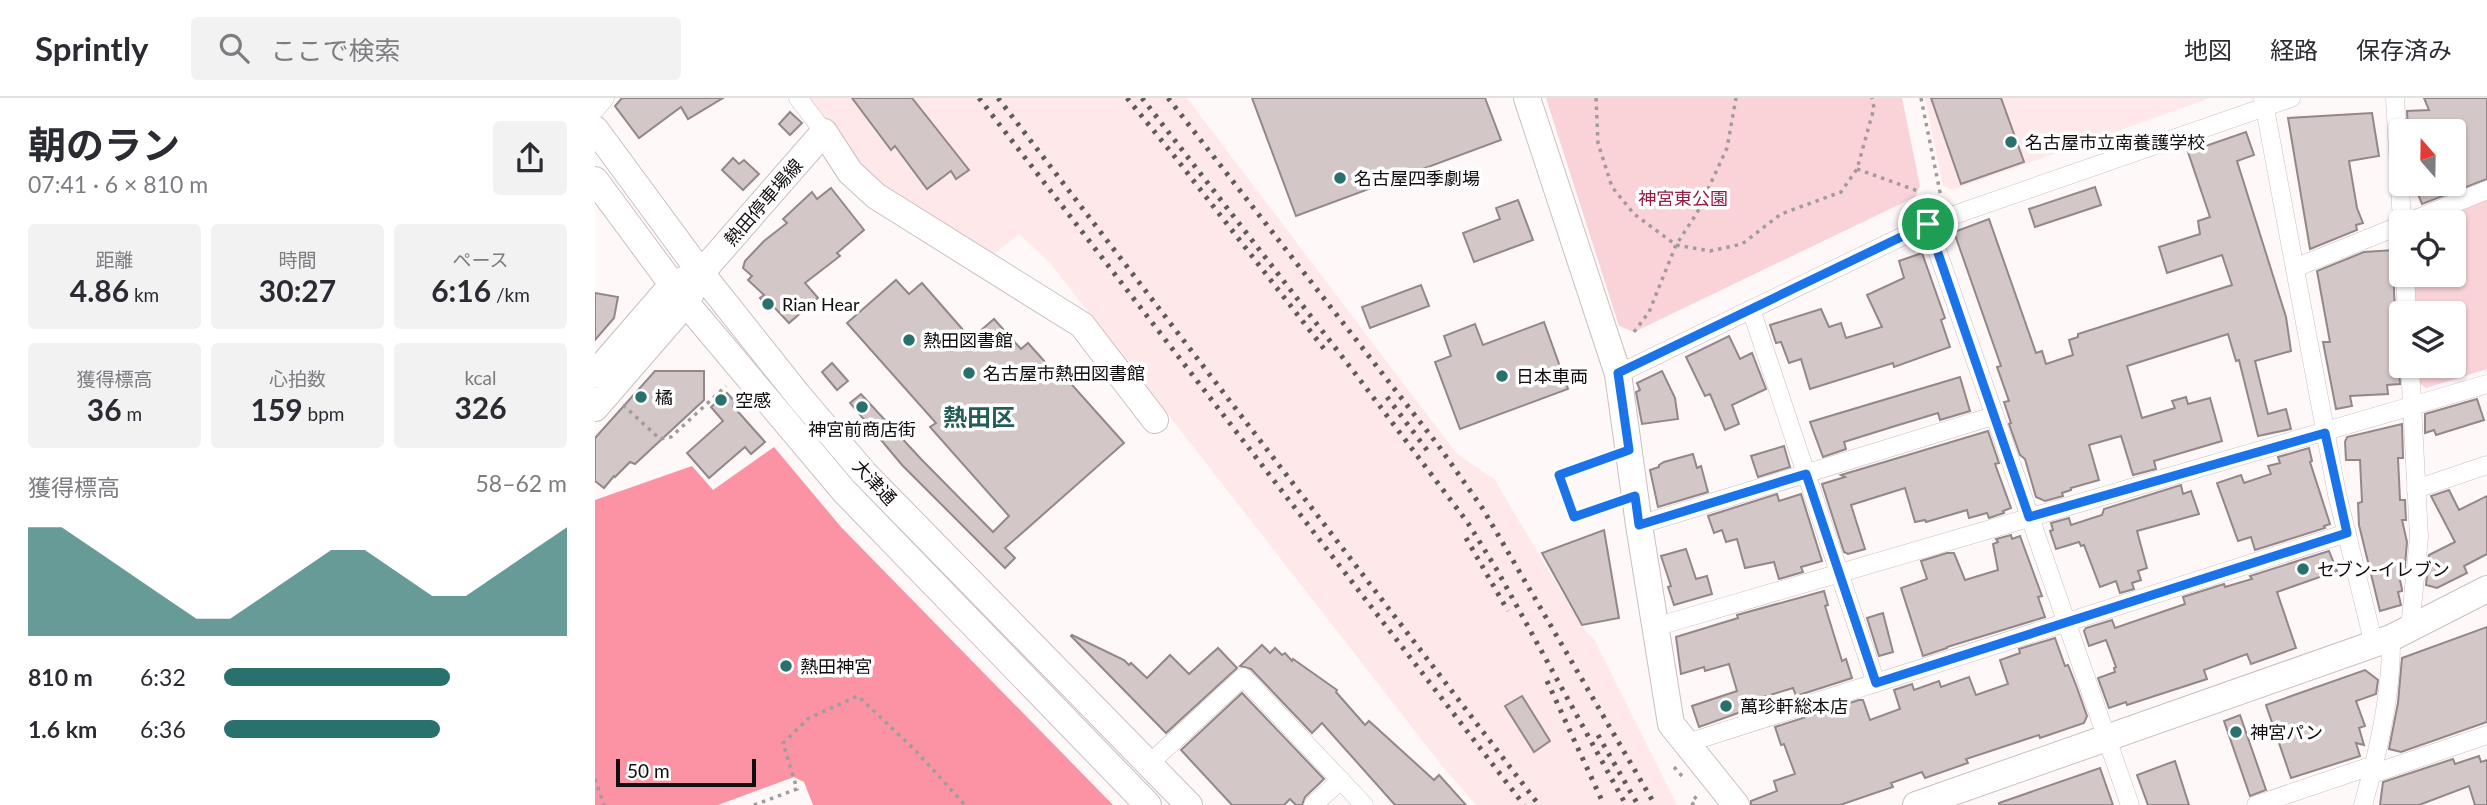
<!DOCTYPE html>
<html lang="ja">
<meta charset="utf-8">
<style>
body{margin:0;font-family:Lato,"Noto Sans JP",sans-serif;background:#f2f2f3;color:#2b2b33;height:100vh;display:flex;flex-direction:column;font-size:26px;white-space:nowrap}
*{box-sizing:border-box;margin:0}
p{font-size:23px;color:#7c7c81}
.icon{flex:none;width:38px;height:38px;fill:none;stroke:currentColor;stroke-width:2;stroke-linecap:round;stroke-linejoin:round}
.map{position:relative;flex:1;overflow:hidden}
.sheet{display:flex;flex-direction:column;background:#fff;width:595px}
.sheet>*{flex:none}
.needle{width:46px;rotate:340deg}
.fabs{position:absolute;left:1794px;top:21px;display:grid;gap:14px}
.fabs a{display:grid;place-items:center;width:77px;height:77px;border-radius:7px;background:#fff;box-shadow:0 2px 5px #0004;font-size:35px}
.scale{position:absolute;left:21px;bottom:18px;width:140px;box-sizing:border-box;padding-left:7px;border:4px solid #120d0e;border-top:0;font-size:19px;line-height:24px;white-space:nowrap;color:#120d0e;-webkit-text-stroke:5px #fff;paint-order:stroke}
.pin{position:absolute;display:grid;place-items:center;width:60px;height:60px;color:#fff;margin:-30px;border:4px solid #fff;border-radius:50%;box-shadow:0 2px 7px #0007}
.round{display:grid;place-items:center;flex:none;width:74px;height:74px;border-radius:7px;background:#f2f2f3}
.headline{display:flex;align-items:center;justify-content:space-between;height:119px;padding:0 28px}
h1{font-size:38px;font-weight:700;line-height:52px}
.metrics{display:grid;grid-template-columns:repeat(3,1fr);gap:10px;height:119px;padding:7px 28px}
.metrics div{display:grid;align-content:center;border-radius:7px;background:#f2f2f3;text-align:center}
.metrics b{font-size:30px;font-weight:700}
.metrics small{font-size:19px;font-weight:400}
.metrics p{font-size:19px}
.chart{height:196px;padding:14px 28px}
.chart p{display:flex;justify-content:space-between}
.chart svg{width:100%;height:126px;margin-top:7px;fill:#28716d;opacity:.7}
ul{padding:0 28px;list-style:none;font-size:23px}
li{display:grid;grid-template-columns:112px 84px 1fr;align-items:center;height:52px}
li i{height:18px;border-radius:9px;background:#28716d}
header{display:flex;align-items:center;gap:42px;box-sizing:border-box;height:98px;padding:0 35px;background:#fff;border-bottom:2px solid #e1e1e2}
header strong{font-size:33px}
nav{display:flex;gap:38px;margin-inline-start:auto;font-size:24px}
.search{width:490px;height:63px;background:#f2f2f3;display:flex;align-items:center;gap:18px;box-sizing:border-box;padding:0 24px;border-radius:7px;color:#7c7c81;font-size:26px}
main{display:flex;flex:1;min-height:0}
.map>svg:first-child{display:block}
.built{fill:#ffe8ea}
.green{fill:#fad3d8}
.forest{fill:#fb93a5}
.building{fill:#d4c7c8;stroke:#948789;stroke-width:2}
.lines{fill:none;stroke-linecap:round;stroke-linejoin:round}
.lane-casing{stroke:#ccbec0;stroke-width:10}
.street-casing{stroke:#ccbec0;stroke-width:19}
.secondary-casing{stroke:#ccbec0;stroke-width:28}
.path{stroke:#a19b9c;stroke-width:3.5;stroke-dasharray:3.5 5;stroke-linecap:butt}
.lane{stroke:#fff;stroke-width:9}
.street{stroke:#fff;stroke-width:18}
.secondary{stroke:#fff;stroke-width:26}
.rail{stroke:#605a5b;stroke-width:5;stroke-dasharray:3.5 7;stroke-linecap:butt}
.route-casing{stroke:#fff;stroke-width:14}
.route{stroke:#1a73e8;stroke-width:9}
.poi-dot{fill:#28716d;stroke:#fff;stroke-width:2.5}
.labels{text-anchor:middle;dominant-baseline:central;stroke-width:7;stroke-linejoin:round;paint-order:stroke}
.poi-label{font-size:18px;fill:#120d0e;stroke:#fff;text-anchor:start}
.park-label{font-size:18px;fill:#941b40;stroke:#fff}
.street-label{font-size:18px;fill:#120d0e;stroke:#fff}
.district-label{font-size:24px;font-weight:bold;fill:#235d59;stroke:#fff}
</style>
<header>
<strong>Sprintly</strong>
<div class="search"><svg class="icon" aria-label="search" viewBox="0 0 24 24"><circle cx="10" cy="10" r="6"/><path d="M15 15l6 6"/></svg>ここで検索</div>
<nav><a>地図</a><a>経路</a><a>保存済み</a></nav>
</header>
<main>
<section class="sheet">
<div class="headline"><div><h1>朝のラン</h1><p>07:41 · 6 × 810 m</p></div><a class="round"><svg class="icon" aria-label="share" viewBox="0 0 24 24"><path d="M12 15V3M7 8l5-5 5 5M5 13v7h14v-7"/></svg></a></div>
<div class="metrics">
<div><p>距離</p><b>4.86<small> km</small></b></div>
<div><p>時間</p><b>30:27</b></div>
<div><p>ペース</p><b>6:16<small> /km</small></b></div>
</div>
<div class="metrics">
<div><p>獲得標高</p><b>36<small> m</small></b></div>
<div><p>心拍数</p><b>159<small> bpm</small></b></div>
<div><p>kcal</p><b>326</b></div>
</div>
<div class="chart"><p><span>獲得標高</span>58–62 m</p>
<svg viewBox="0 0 160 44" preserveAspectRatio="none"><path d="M0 44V6L10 6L20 14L30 22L40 30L50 38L60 38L70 30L80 22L90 14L100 14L110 22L120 30L130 30L140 22L150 14L160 6V44z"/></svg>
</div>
<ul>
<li><b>810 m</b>6:32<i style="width:66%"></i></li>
<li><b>1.6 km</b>6:36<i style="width:63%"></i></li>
</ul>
</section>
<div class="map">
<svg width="1892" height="707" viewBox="0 0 1892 707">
<rect width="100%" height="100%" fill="#fef8f9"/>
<g class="built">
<polygon points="212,0 592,0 861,355 900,382 987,529 999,541 1082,707 881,707 848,669 455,165 424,136 397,158 274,81"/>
<polygon points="1330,0 1615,0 1358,92 1348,88"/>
</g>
<g class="green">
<polygon points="951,0 1307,0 1325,88 1320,99 1039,234 1024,228"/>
<polygon points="1892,101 1892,271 1831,290 1824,285 1823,268 1858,268 1858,215 1820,215 1818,177 1858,177 1858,124 1837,124"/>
</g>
<polygon class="forest" points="179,349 246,429 518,707 218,707 209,684 199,679 123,707 0,707 0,402 97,368 118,392"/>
<g class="building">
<polygon points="27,0 128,0 93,21 86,9 44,40 20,8"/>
<polygon points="257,0 317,0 374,72 361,81 356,73 332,91 300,48 296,52"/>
<polygon points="657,0 890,0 906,42 701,118"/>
<polygon points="1336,0 1406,0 1429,64 1366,86"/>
<polygon points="1829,0 1892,0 1892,81 1827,106 1820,89 1828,86 1858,86 1858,33 1813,33 1812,13 1834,12"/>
<polygon points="195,14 207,25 195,37 184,26"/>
<polygon points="1777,15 1784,58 1754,63 1762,110 1768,125 1761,127 1762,132 1715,151 1693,20"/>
<polygon points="1651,34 1659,57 1642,63 1691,219 1696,253 1660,263 1673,316 1691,311 1696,331 1663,338 1644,262 1641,263 1633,236 1532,268 1547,320 1580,310 1577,303 1591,299 1593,306 1615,300 1627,343 1559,363 1561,371 1538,377 1526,338 1494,347 1504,382 1476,390 1476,392 1467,395 1468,398 1450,403 1441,399 1430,361 1425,357 1414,326 1416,325 1409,304 1414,303 1402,269 1406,268 1359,134 1394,121 1441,255 1447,253 1451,266 1478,257 1474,242 1483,239 1483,236 1637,187 1627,157 1572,175 1564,149 1605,136 1603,123 1615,119 1593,54"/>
<polygon points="138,60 144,66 149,62 164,76 148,92 127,72"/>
<polygon points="1500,89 1506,107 1440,129 1434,111"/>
<polygon points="236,90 269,132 242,155 245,158 210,185 223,200 194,225 179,209 174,213 165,200 169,197 153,182 157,178 148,170 150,163 169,143 192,125 188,121 217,94 222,101"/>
<polygon points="923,102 938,142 879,164 868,135 905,121 901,110"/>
<polygon points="1799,152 1799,194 1805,286 1792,287 1793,296 1755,298 1757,308 1741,311 1728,244 1735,244 1722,173 1769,154"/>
<polygon points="1327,155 1350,220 1346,222 1355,249 1299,269 1298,265 1215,291 1206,261 1194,265 1186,244 1181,245 1175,227 1226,211 1234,229 1246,225 1251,240 1287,229 1272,197 1309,180 1304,163"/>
<polygon points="301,182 314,196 327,185 376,241 399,221 426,251 433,245 467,283 471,280 529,345 410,450 420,460 410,470 307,367 255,305 266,296 326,361 398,434 414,418 335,329 341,325 252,225"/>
<polygon points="826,187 834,208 775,230 767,209"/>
<polygon points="0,195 23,199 19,220 0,242"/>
<polygon points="949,224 973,291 865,331 840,264 856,258 849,238 880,226 888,247"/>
<polygon points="1134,238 1145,261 1157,255 1171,291 1137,307 1144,326 1130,332 1115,296 1110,298 1091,259"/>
<polygon points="237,265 253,283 242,292 227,274"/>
<polygon points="60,273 109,273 109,302 40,366 35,364 20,379 19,378 9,390 0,383 0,340"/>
<polygon points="1067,273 1080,300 1083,321 1047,326 1041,294 1045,292 1042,285"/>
<polygon points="1365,279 1375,313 1345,322 1343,315 1297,329 1249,344 1251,351 1228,359 1215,324"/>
<polygon points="132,295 141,305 138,308 170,344 156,356 150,349 114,380 92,355 128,323 116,309"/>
<polygon points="1882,301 1889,322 1841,337 1839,332 1830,335 1830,316"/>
<polygon points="1807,326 1808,360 1803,360 1805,402 1810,402 1811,422 1807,422 1812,444 1809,479 1804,478 1807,491 1807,493 1803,494 1806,507 1785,513 1764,427 1763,405 1767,404 1765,362 1751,362 1750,344 1752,339"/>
<polygon points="1393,333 1404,365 1400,366 1416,410 1408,413 1409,415 1394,420 1392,415 1374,420 1372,412 1331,424 1330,422 1320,424 1310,390 1256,407 1270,451 1253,456 1249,454 1227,386 1250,379 1246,377"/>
<polygon points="1189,348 1195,369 1163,379 1156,358"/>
<polygon points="1714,350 1717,363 1715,364 1735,426 1729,428 1730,430 1660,452 1656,439 1643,443 1622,385 1646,377 1649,385 1676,376 1673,368 1685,365 1683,359"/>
<polygon points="1098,356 1102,370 1106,368 1113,394 1063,409 1055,372 1064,369 1064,367 1069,364"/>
<polygon points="1586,387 1588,396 1596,393 1604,416 1542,433 1552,470 1543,473 1546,482 1537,485 1539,491 1525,495 1521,483 1505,489 1489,447 1486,448 1484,444 1461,451 1455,433 1458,432 1456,425 1474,420 1476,427 1507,417 1509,411"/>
<polygon points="1854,392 1864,412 1892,398 1892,456 1869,468 1872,475 1842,490 1831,487 1834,457 1860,444 1836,398"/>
<polygon points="1182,396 1184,403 1206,396 1227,463 1206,469 1208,474 1184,481 1179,464 1150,470 1142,441 1131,444 1127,432 1119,435 1113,418"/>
<polygon points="1009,432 1024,520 987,527 947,455"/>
<polygon points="1416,437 1417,441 1425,438 1429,449 1447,498 1443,499 1450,519 1352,549 1352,550 1328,558 1306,490 1332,481 1326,463 1352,455 1359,455 1370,482 1403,472 1398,446 1403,444 1401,441"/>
<polygon points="1091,451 1101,481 1112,478 1117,496 1079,507 1073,489 1076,488 1066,458"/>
<polygon points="1734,453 1742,473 1682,494 1701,550 1656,566 1652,556 1609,572 1612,581 1532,607 1531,604 1514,610 1503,580 1520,574 1519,570 1521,569 1511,542 1494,548 1489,533 1491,530 1517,522 1520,530 1590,506 1588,499 1629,486 1630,489 1657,481 1655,478"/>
<polygon points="1229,493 1233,507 1230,508 1247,563 1251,561 1257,580 1201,598 1198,590 1155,603 1157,610 1104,629 1097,608 1142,593 1134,566 1110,573 1109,569 1086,576 1081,539 1143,520 1142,517"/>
<polygon points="1288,515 1298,554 1284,558 1272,520"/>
<polygon points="1892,529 1892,624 1806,654 1794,651 1803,605 1807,560"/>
<polygon points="477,537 529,562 534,567 536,565 552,580 575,557 594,576 623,550 642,570 571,635 476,538"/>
<polygon points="1460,540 1470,568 1473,567 1481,587 1492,618 1489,625 1445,640 1444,637 1371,661 1373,665 1330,680 1327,674 1296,685 1298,689 1245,707 1156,707 1156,703 1182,693 1179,683 1200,676 1189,646 1186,647 1180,629 1264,602 1268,602 1275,622 1305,611 1299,592 1317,586 1319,592 1344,583 1346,589 1374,579 1381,597 1413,586 1405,562 1425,555 1424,551"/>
<polygon points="667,547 675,555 680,550 687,557 690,555 697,563 698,561 742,592 741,594 770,627 774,623 839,682 844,677 871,707 800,707 727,625 717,635 656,571 645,568"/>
<polygon points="1770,572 1783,582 1781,596 1761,603 1770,628 1764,630 1769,647 1761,645 1765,658 1696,680 1671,607"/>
<polygon points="647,595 729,681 710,699 707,707 701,707 695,701 689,707 637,707 586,652"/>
<polygon points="927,598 955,643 939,654 910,608"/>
<polygon points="1645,617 1671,692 1655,698 1629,623"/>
<polygon points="1884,658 1886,664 1892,662 1892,707 1880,707 1874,688 1824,707 1785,707 1788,684 1858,661 1860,666"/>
<polygon points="1580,663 1594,707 1553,707 1542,677"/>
<polygon points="1505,670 1518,707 1404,707 1404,705"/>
</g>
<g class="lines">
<g class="lane-casing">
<polyline id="lane" points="1032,353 964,377 979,420 1036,400"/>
</g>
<g class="street-casing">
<g id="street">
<polyline points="203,0 229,34"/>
<polyline points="1668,0 1742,396 1779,547"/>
<polyline points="1800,0 1807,124"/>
<polyline points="0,12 10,0"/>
<polyline points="1813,124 1892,92"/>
<polyline points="1333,126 1535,707"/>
<polyline points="1700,170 1806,127"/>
<polyline points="1810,177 1812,215"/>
<polyline points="1156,211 1281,585"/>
<polyline points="1815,268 1824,439 1815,530"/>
<polyline points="1023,276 1333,126 1696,0"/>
<polyline points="1821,391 1892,367"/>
<polyline points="1044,427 1398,318"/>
<polyline points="1060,529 1892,286"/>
<polyline points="1092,645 1752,435"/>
<polyline points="555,665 648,579 769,707"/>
<polyline points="1777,676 1892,637"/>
<polyline points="718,707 746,682"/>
<polyline points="1661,707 1779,667"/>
<path d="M1768,707C1783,654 1797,596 1796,540"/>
</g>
</g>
<g class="secondary-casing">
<g id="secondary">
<polyline points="932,0 1023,276 1044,427 1076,626 1141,707"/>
<polyline points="0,31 106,175 203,297 269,375 594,707"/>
<polyline points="0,82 91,205 249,393 553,707"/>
<polyline points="0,276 77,187 93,180"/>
<polyline points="0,310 91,205 106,175 229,34 255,74 281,98 487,227 560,322"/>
<polyline points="1321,707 1796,540 1892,491"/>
</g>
</g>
<g class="path">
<polyline points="1001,0 1003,45 1017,89 1039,116 1081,147 1115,153 1147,146 1186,116 1246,94 1262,71 1279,10 1277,0"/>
<polyline points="1326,0 1347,104"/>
<polyline points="1262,71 1323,93"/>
<polyline points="1039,234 1054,214 1081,147 1102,115 1132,50 1141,0"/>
<polyline points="28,307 65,341 76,339 131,288"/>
<polyline points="1079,669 1087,678"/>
<polyline points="0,681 9,707"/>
<polyline points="159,707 202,691 188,645 214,620 263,598 320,652 370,707"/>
<polyline points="1099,707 1096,704 1103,697"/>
</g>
<use href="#lane" class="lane"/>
<use href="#street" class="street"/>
<use href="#secondary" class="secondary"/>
<g class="rail">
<polyline points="384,0 929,707"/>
<polyline points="403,0 944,707"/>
<polyline points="532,0 580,59 730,252"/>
<polyline points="547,0 759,274 873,425 902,472 1031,707"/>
<polyline points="573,0 843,347 888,411 1060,707"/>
<polyline points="792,299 832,352"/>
<polyline points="871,440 913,513"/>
<polyline points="952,583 1009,707"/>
<polyline points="1003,637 1043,707"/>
</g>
</g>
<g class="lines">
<g class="route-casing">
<polygon id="route" points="1333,126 1434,419 1730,335 1752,435 1281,585 1211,376 1044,427 1040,398 979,419 964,377 1034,352 1023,275"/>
</g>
<use href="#route" class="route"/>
</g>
<g class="poi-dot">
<circle cx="1416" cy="44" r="7"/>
<circle cx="745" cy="80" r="7"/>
<circle cx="173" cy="206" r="7"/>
<circle cx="314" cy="242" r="7"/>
<circle cx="374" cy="275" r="7"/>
<circle cx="907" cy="278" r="7"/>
<circle cx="46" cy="299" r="7"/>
<circle cx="126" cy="302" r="7"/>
<circle cx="267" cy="309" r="7"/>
<circle cx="1708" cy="471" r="7"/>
<circle cx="191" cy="568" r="7"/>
<circle cx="1131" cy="608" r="7"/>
<circle cx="1641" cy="634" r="7"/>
</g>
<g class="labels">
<g class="poi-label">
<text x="1430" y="44">名古屋市立南養護学校</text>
<text x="759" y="80">名古屋四季劇場</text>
<text x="187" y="206">Rian Hear</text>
<text x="328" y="242">熱田図書館</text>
<text x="388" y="275">名古屋市熱田図書館</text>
<text x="921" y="278">日本車両</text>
<text x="60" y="299">橘</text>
<text x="140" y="302">空感</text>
<text x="267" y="331" text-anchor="middle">神宮前商店街</text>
<text x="1722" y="471">セブン-イレブン</text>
<text x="205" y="568">熱田神宮</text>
<text x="1145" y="608">萬珍軒総本店</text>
<text x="1655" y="634">神宮パン</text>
</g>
<g class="park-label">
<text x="1088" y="100">神宮東公園</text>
</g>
<g class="street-label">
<text transform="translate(168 104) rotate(-49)">熱田停車場線</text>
<text transform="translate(280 384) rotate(47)">大津通</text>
</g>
<g class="district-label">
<text x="384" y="318">熱田区</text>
</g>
</g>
</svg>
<div class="fabs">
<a><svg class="needle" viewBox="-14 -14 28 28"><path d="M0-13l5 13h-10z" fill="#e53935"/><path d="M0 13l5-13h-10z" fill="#7c7c81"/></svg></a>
<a><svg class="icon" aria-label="locate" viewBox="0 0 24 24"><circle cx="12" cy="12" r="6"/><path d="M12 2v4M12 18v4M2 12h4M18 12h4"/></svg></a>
<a><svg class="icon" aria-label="layers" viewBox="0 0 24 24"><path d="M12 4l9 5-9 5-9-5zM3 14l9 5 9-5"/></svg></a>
</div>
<div class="scale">50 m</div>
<div class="pin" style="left:1333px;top:126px;background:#1e9e55"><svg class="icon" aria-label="arrive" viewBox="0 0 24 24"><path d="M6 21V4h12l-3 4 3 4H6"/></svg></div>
</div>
</main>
